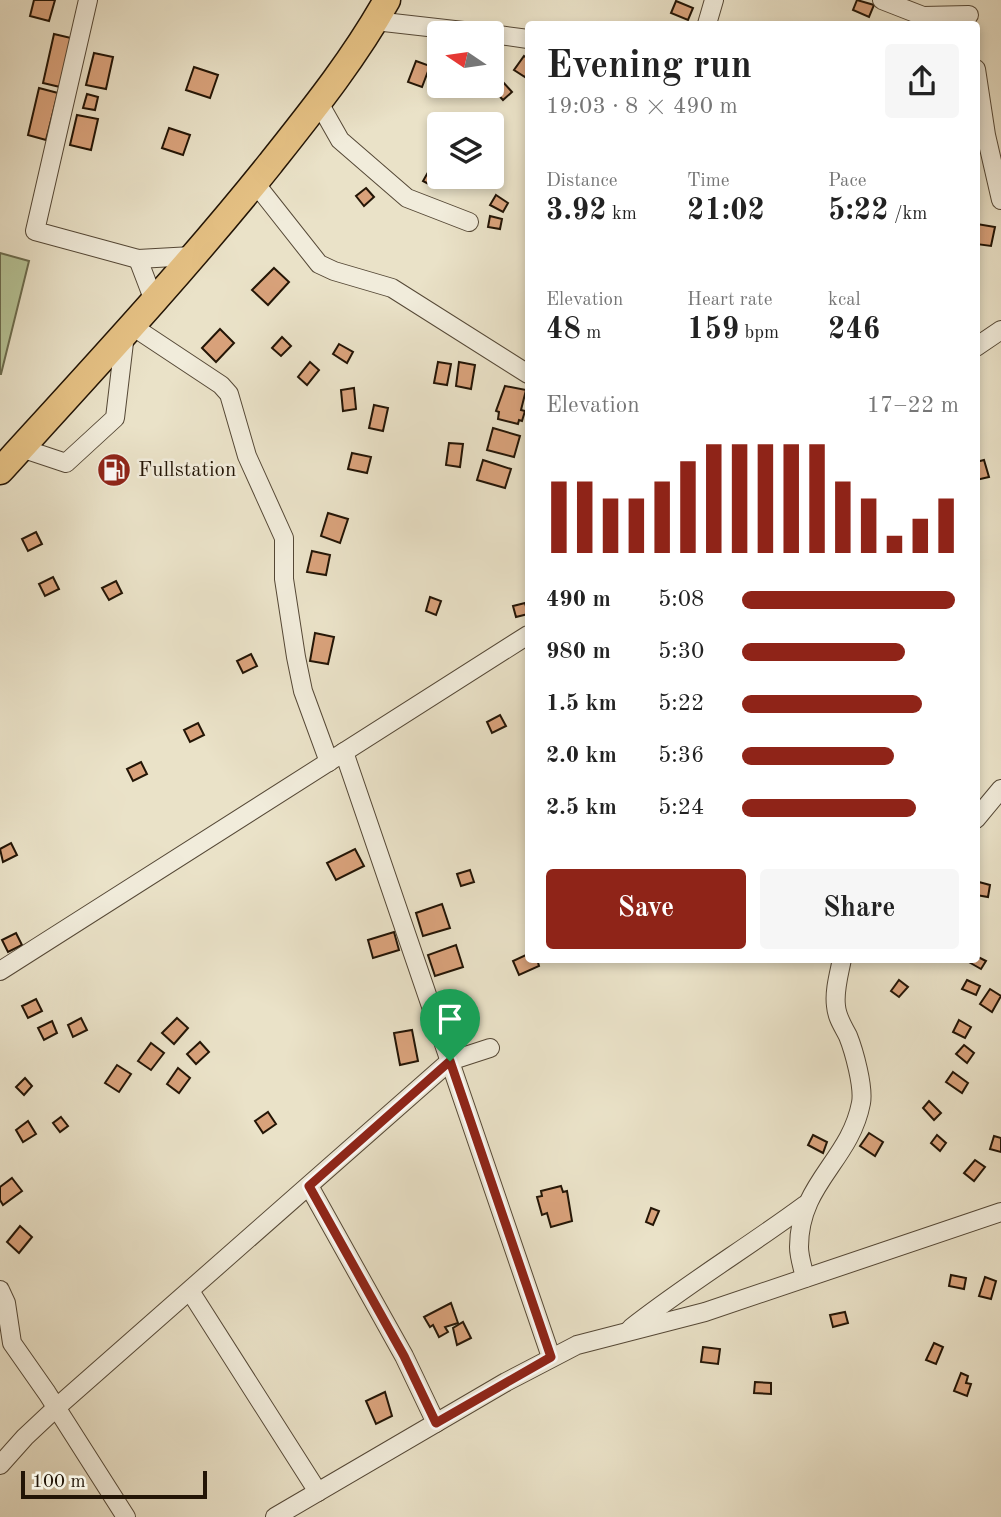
<!DOCTYPE html>
<meta charset="utf-8">
<style>
body{margin:0;font-family:"Old Standard TT",serif;background:#f6f6f6;color:#222;height:100vh;display:flex;flex-direction:column;font-size:26px;white-space:nowrap}
*{box-sizing:border-box;margin:0}
p{font-size:23px;color:#767676}
.icon{flex:none;width:38px;height:38px;fill:none;stroke:currentColor;stroke-width:2;stroke-linecap:round;stroke-linejoin:round}
.map{position:relative;flex:1;overflow:hidden}
.details{position:absolute;left:525px;top:21px;width:455px;height:942px;display:flex;flex-direction:column;background:#fff;border-radius:7px;box-shadow:0 4px 10px #0003}
.details>*{flex:none}
.needle{width:46px;rotate:283deg}
.buttons{position:absolute;left:427px;top:21px;display:grid;gap:14px}
.buttons a{display:grid;place-items:center;width:77px;height:77px;border-radius:7px;background:#fff;box-shadow:0 4px 10px #0003;font-size:35px}
.scale{position:absolute;left:21px;bottom:18px;width:186px;box-sizing:border-box;padding-left:7px;border:4px solid #231506;border-top:0;font-size:19px;line-height:24px;white-space:nowrap;color:#231506;-webkit-text-stroke:5px #f1ecdb;paint-order:stroke}
.pin{position:absolute;display:grid;place-items:center;width:60px;height:60px;color:#fff;margin:-72px -30px;border-radius:50% 50% 50% 0;rotate:-45deg;box-shadow:0 0 7px #0007}
.pin .icon{rotate:45deg}
.round{display:grid;place-items:center;flex:none;width:74px;height:74px;border-radius:7px;background:#f6f6f6}
.headline{display:flex;align-items:center;justify-content:space-between;height:119px;padding:0 21px}
h1{font-size:38px;font-weight:600;line-height:52px}
.metrics{display:grid;grid-template-columns:repeat(3,1fr);gap:10px;height:119px;padding:7px 21px}
.metrics div{display:grid;align-content:center}
.metrics b{font-size:30px;font-weight:600}
.metrics small{font-size:19px;font-weight:400}
.metrics p{font-size:19px}
.chart{height:196px;padding:14px 21px}
.chart p{display:flex;justify-content:space-between}
.chart svg{width:100%;height:126px;margin-top:7px;stroke:#8f2418;stroke-width:6}
.primary-button{display:flex;gap:14px;margin-top:auto;padding:14px 21px}
.primary-button a{flex:1;height:80px;border-radius:7px;background:#8f2418;color:#fff;font-size:28px;font-weight:600;line-height:80px;text-align:center}
.primary-button a+a{background:#f6f6f6;color:#222}
ul{padding:0 21px;list-style:none;font-size:23px}
li{display:grid;grid-template-columns:112px 84px 1fr;align-items:center;height:52px}
li i{height:18px;border-radius:9px;background:#8f2418}
.map>svg:first-child{display:block}
.green{fill:#b6c396;stroke:#6c6c4e;stroke-width:2}
.building{fill:#d9a27b;stroke:#231506;stroke-width:2}
.lines{fill:none;stroke-linecap:round;stroke-linejoin:round}
.minor-casing{stroke:#554836;stroke-width:20}
.highway-casing{stroke:#231506;stroke-width:29}
.minor{stroke:#f1ecdb;stroke-width:18}
.highway{stroke:#e5c184;stroke-width:26}
.route-casing{stroke:#fff;stroke-width:14}
.route{stroke:#8f2418;stroke-width:9}
.labels{text-anchor:middle;dominant-baseline:central;stroke-width:5;stroke-linejoin:round;paint-order:stroke}
.poi-label{font-size:21px;fill:#231506;stroke:#f1ecdb;text-anchor:start}
</style>
<div class="map">
<svg width="1001" height="1517" viewBox="0 0 1001 1517">
<rect width="100%" height="100%" fill="#eae2c8"/>
<filter id="stains"><feTurbulence type="fractalNoise" baseFrequency=".00286" numOctaves="4"/><feColorMatrix values="0 0 0 0 .2 0 0 0 0 .09 0 0 0 0 .02 0 0 0 .5 -.17"/></filter>
<radialGradient id="worn" r=".72"><stop offset=".6" stop-color="#630" stop-opacity="0"/><stop offset="1" stop-color="#630" stop-opacity=".3"/></radialGradient>
<polygon class="green" points="0,253 29,261 1,374 0,374"/>
<g class="building">
<polygon points="34,0 55,0 49,21 30,16"/>
<polygon points="857,0 874,5 869,17 853,10"/>
<polygon points="676,1 693,8 688,20 671,13"/>
<polygon points="54,34 71,38 60,87 43,83"/>
<polygon points="94,53 113,57 106,89 86,85"/>
<polygon points="524,56 528,59 528,72 525,77 514,70"/>
<polygon points="416,61 430,66 422,87 408,82"/>
<polygon points="194,67 218,75 210,98 186,90"/>
<polygon points="502,81 512,92 503,100 493,89"/>
<polygon points="39,88 58,93 46,140 28,135"/>
<polygon points="87,94 98,97 95,110 83,108"/>
<polygon points="77,115 98,119 91,150 70,145"/>
<polygon points="169,128 190,135 183,155 162,148"/>
<polygon points="431,167 439,171 440,177 434,187 423,181"/>
<polygon points="366,188 374,197 364,206 356,196"/>
<polygon points="496,195 508,203 503,212 490,205"/>
<polygon points="490,216 502,219 500,229 488,227"/>
<polygon points="977,224 995,227 991,246 976,244"/>
<polygon points="274,268 289,282 268,305 252,290"/>
<polygon points="220,329 234,343 216,362 202,348"/>
<polygon points="282,337 291,346 281,356 272,348"/>
<polygon points="339,344 353,352 347,363 333,354"/>
<polygon points="310,362 319,370 307,385 298,377"/>
<polygon points="438,362 451,364 447,385 434,383"/>
<polygon points="459,362 475,365 471,389 456,386"/>
<polygon points="505,386 526,390 521,410 525,411 522,421 519,420 518,424 498,419 499,412 496,411"/>
<polygon points="354,388 356,409 343,411 341,390"/>
<polygon points="374,405 388,408 383,431 369,428"/>
<polygon points="493,428 520,436 514,457 487,450"/>
<polygon points="449,443 463,444 460,467 446,465"/>
<polygon points="352,453 371,457 367,473 348,469"/>
<polygon points="483,460 511,469 505,488 477,480"/>
<polygon points="984,460 989,477 976,480 976,462"/>
<polygon points="328,513 348,519 340,543 321,536"/>
<polygon points="36,532 42,544 28,551 22,539"/>
<polygon points="312,551 330,555 326,575 307,572"/>
<polygon points="53,577 59,589 45,596 39,584"/>
<polygon points="116,581 122,593 109,600 102,588"/>
<polygon points="430,597 441,601 436,615 426,611"/>
<polygon points="525,603 528,614 516,617 513,606"/>
<polygon points="315,633 334,637 328,664 310,661"/>
<polygon points="251,654 257,666 243,673 237,661"/>
<polygon points="500,715 506,726 492,733 487,722"/>
<polygon points="198,723 204,735 190,742 184,730"/>
<polygon points="141,762 147,774 133,781 127,769"/>
<polygon points="11,843 17,855 3,862 0,849"/>
<polygon points="355,849 364,866 336,880 327,863"/>
<polygon points="470,870 474,882 461,886 457,874"/>
<polygon points="979,882 990,885 988,897 976,895"/>
<polygon points="442,904 450,928 423,936 416,913"/>
<polygon points="394,932 399,950 373,958 368,940"/>
<polygon points="16,933 22,945 8,952 2,940"/>
<polygon points="456,945 463,967 435,976 428,955"/>
<polygon points="528,954 528,959 537,959 539,966 519,975 513,961"/>
<polygon points="976,956 986,961 981,969 967,961 976,959"/>
<polygon points="899,980 908,987 899,997 891,991"/>
<polygon points="967,980 980,986 976,995 962,989"/>
<polygon points="990,989 1001,996 992,1012 980,1004"/>
<polygon points="36,999 42,1011 28,1018 22,1006"/>
<polygon points="81,1018 87,1030 73,1037 68,1025"/>
<polygon points="177,1018 188,1028 174,1044 162,1033"/>
<polygon points="959,1020 971,1027 965,1038 953,1032"/>
<polygon points="52,1021 57,1033 44,1040 38,1028"/>
<polygon points="412,1030 418,1061 400,1065 394,1033"/>
<polygon points="200,1042 209,1052 196,1064 187,1054"/>
<polygon points="151,1043 164,1053 151,1070 138,1061"/>
<polygon points="964,1045 974,1053 967,1063 956,1054"/>
<polygon points="117,1065 131,1074 119,1092 105,1083"/>
<polygon points="178,1068 190,1078 179,1093 167,1084"/>
<polygon points="953,1072 968,1083 962,1093 946,1082"/>
<polygon points="25,1078 32,1086 24,1095 16,1087"/>
<polygon points="929,1101 941,1113 934,1120 923,1108"/>
<polygon points="268,1112 276,1124 263,1133 255,1121"/>
<polygon points="61,1117 68,1126 60,1132 53,1123"/>
<polygon points="28,1121 36,1134 23,1142 16,1130"/>
<polygon points="869,1133 883,1142 875,1156 860,1146"/>
<polygon points="813,1135 827,1142 823,1153 808,1145"/>
<polygon points="937,1135 946,1143 940,1151 931,1143"/>
<polygon points="994,1136 1001,1138 1001,1152 990,1149"/>
<polygon points="975,1160 985,1167 974,1181 964,1173"/>
<polygon points="12,1178 22,1191 3,1205 0,1200 0,1187"/>
<polygon points="561,1186 563,1192 567,1191 572,1221 551,1227 547,1213 542,1215 537,1197 542,1196 541,1191"/>
<polygon points="651,1208 659,1211 653,1225 646,1222"/>
<polygon points="20,1226 32,1237 19,1253 7,1242"/>
<polygon points="951,1275 966,1278 964,1289 949,1286"/>
<polygon points="985,1277 996,1281 991,1299 979,1296"/>
<polygon points="451,1303 458,1323 445,1327 448,1332 439,1337 433,1325 430,1327 424,1317"/>
<polygon points="845,1312 848,1323 833,1327 830,1315"/>
<polygon points="463,1322 471,1338 457,1345 453,1328"/>
<polygon points="934,1343 943,1347 936,1364 926,1360"/>
<polygon points="703,1347 720,1349 718,1364 701,1362"/>
<polygon points="961,1373 968,1376 966,1383 971,1384 967,1396 954,1391"/>
<polygon points="755,1382 771,1383 771,1394 754,1393"/>
<polygon points="385,1392 392,1416 376,1424 366,1401"/>
</g>
<g class="lines">
<g class="minor-casing">
<g id="minor">
<polyline points="88,0 35,231 138,259 192,256"/>
<polyline points="882,0 923,16 969,15"/>
<polyline points="375,21 481,33"/>
<polyline points="707,24 714,0"/>
<polyline points="492,34 528,39"/>
<polyline points="976,69 986,135 1001,200"/>
<polyline points="319,103 340,140 407,198 469,222"/>
<polyline points="255,183 319,264 334,271 392,288 528,374"/>
<polyline points="138,259 154,301"/>
<polyline points="132,326 221,385 229,394 247,456 284,538 284,579 296,657 303,691 329,762"/>
<polyline points="976,347 1001,330"/>
<polyline points="21,448 66,463 115,418 125,334"/>
<polyline points="344,752 551,1357"/>
<polyline points="976,819 1001,789"/>
<polyline points="0,971 528,635"/>
<polyline points="309,1186 404,1356 436,1423"/>
<path d="M805,1278C803,1268 799,1257 799,1247C799,1183 850,1161 861,1103C864,1087 854,1051 848,1036C843,1026 837,1018 836,1006C834,991 839,974 842,959"/>
<polyline points="0,1290 6,1303 12,1343 47,1393 126,1517"/>
<polyline points="190,1291 318,1492"/>
<path d="M631,1328C687,1284 748,1247 805,1205"/>
<polyline points="0,1465 25,1437 57,1407 450,1061 490,1048"/>
<polyline points="275,1517 506,1382 577,1345 705,1312 1001,1212"/>
</g>
</g>
<g class="highway-casing">
<path id="highway" d="M0,471C92,370 185,270 270,164C312,111 354,59 387,0"/>
</g>
<use href="#minor" class="minor"/>
<use href="#highway" class="highway"/>
</g>
<g class="lines">
<g class="route-casing">
<polygon id="route" points="450,1061 551,1357 436,1423 404,1356 309,1186"/>
</g>
<use href="#route" class="route"/>
</g>
<defs>
<g id="fuel-disc" transform="scale(1.75)"><circle r="9.5" fill="#8f2418" stroke="#f1ecdb"/><path d="M-5.5-6h7V0h2V4h1.3V-2.5L3-4.5l.8-.8L6-3V5H2.5V1h-1V6h-7ZM-4.2-4.7v3.2H.2V-4.7Z" fill="#fff"/></g>
</defs>
<g fill-rule="evenodd">
<use href="#fuel-disc" x="114" y="470"/>
</g>
<g class="labels">
<g class="poi-label">
<text x="138" y="470">Fullstation</text>
</g>
</g>
<rect width="100%" height="100%" filter="url(#stains)"/>
<rect width="100%" height="100%" fill="url(#worn)"/>
</svg>
<div class="buttons">
<a><svg class="needle" viewBox="-14 -14 28 28"><path d="M0-13l5 13h-10z" fill="#e53935"/><path d="M0 13l5-13h-10z" fill="#767676"/></svg></a>
<a><svg class="icon" aria-label="layers" viewBox="0 0 24 24"><path d="M12 4l9 5-9 5-9-5zM3 14l9 5 9-5"/></svg></a>
</div>
<div class="scale">100 m</div>
<div class="pin" style="left:450px;top:1061px;background:#1e9e55"><svg class="icon" aria-label="arrive" viewBox="0 0 24 24"><path d="M6 21V4h12l-3 4 3 4H6"/></svg></div>
<section class="details">
<div class="headline"><div><h1>Evening run</h1><p>19:03 · 8 × 490 m</p></div><a class="round"><svg class="icon" aria-label="share" viewBox="0 0 24 24"><path d="M12 15V3M7 8l5-5 5 5M5 13v7h14v-7"/></svg></a></div>
<div class="metrics">
<div><p>Distance</p><b>3.92<small> km</small></b></div>
<div><p>Time</p><b>21:02</b></div>
<div><p>Pace</p><b>5:22<small> /km</small></b></div>
</div>
<div class="metrics">
<div><p>Elevation</p><b>48<small> m</small></b></div>
<div><p>Heart rate</p><b>159<small> bpm</small></b></div>
<div><p>kcal</p><b>246</b></div>
</div>
<div class="chart"><p><span>Elevation</span>17–22 m</p>
<svg viewBox="0 0 160 44" preserveAspectRatio="none"><path d="M5 44V19M15 44V19M25 44V25M35 44V25M45 44V19M55 44V12M65 44V6M75 44V6M85 44V6M95 44V6M105 44V6M115 44V19M125 44V25M135 44V38M145 44V32M155 44V25"/></svg>
</div>
<ul>
<li><b>490 m</b>5:08<i style="width:98%"></i></li>
<li><b>980 m</b>5:30<i style="width:75%"></i></li>
<li><b>1.5 km</b>5:22<i style="width:83%"></i></li>
<li><b>2.0 km</b>5:36<i style="width:70%"></i></li>
<li><b>2.5 km</b>5:24<i style="width:80%"></i></li>
</ul>
<div class="primary-button"><a>Save</a><a>Share</a></div>
</section>
</div>
